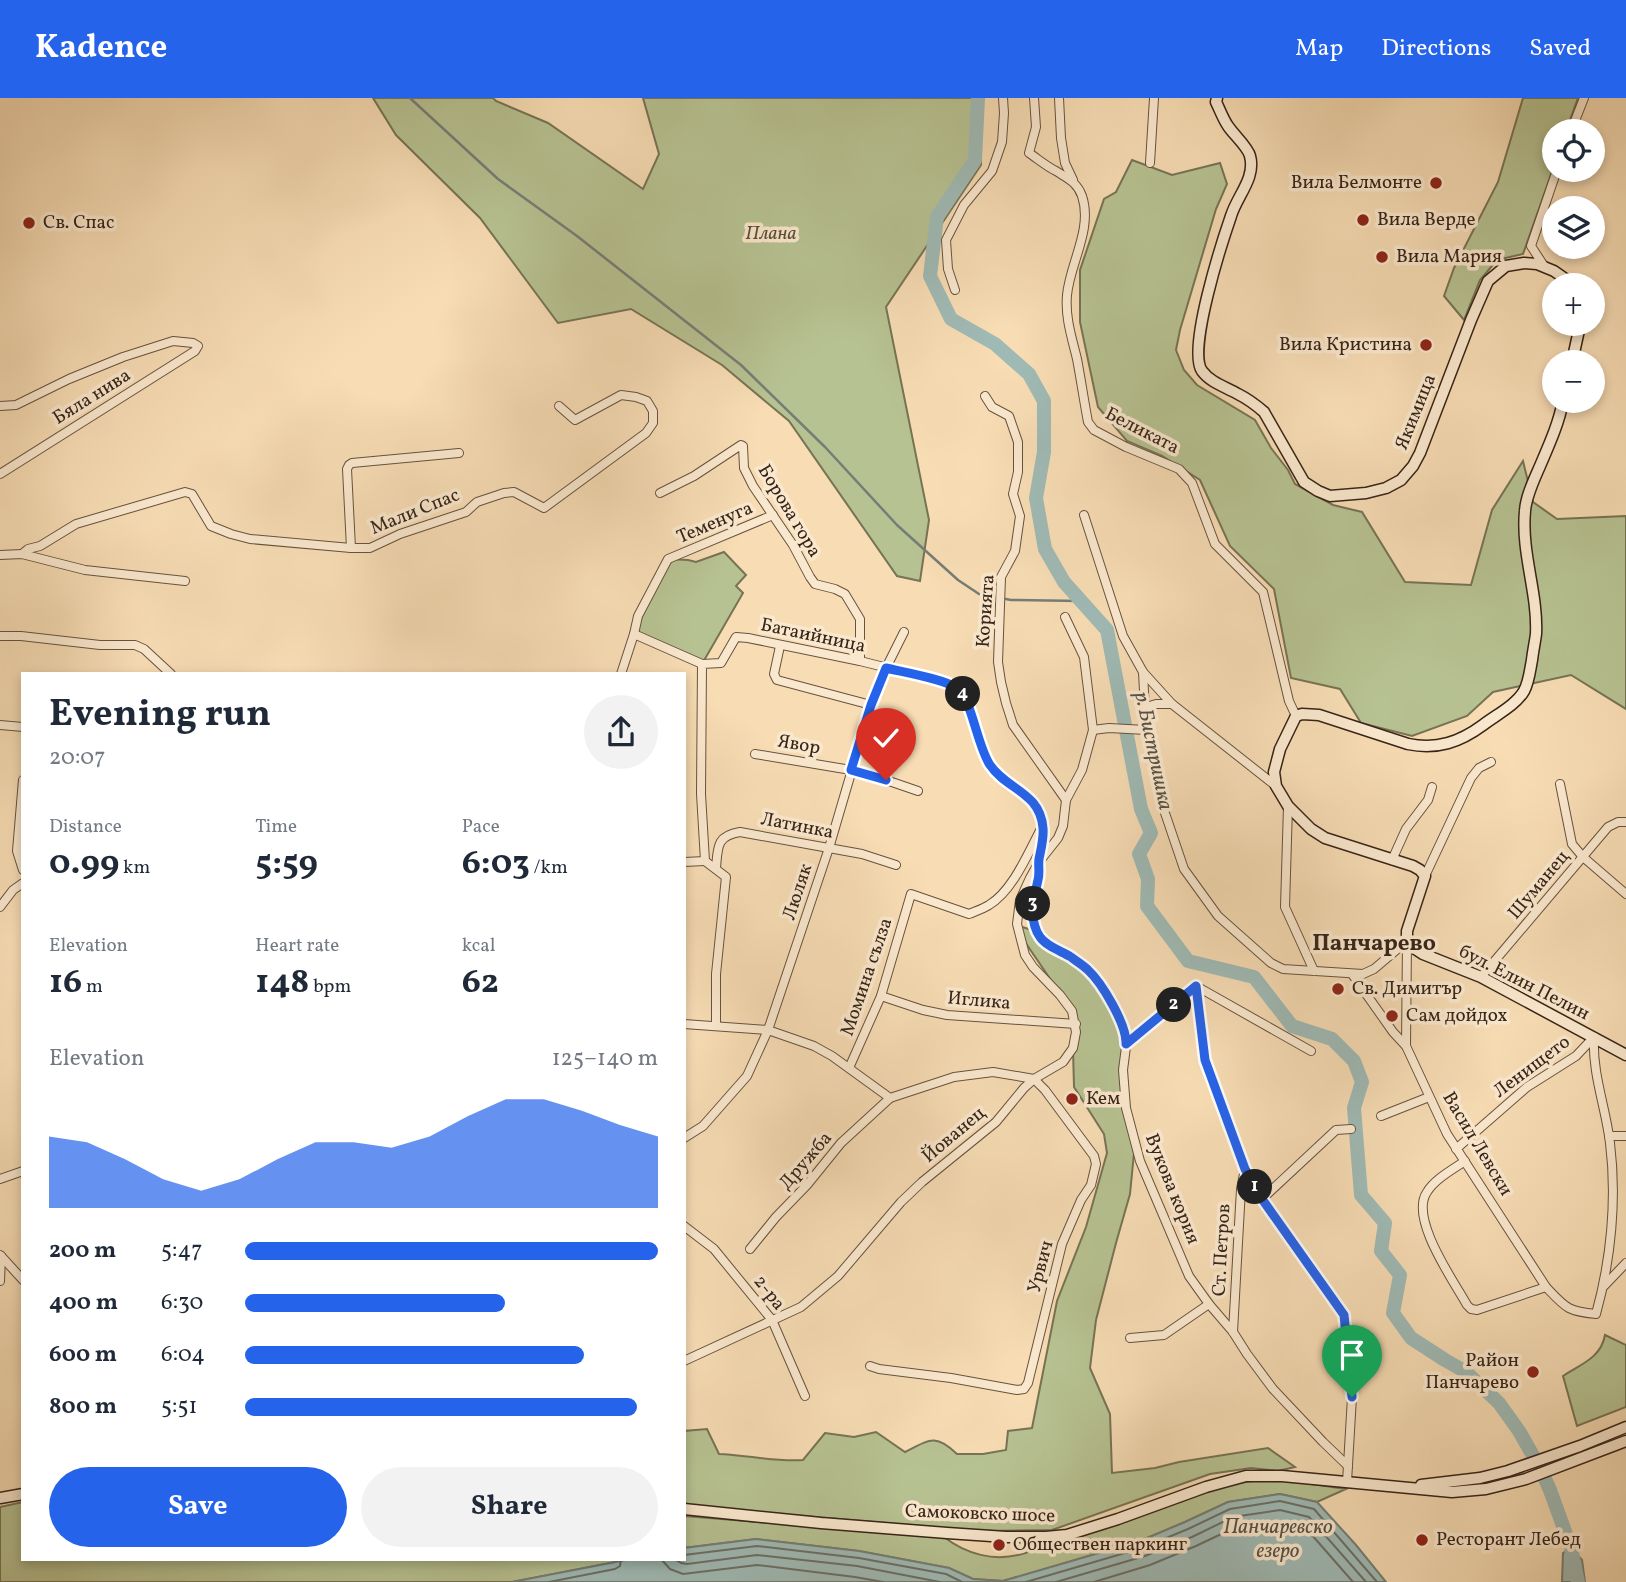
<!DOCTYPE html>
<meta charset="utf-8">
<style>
body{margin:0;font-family:Vollkorn,serif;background:#f2f2f3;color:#1f2937;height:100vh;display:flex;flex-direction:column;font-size:26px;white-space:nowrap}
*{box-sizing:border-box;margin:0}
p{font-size:23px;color:#747a83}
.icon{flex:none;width:38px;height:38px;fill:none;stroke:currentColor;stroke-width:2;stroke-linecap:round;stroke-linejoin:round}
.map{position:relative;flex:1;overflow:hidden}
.drawer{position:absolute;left:21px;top:574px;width:665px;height:889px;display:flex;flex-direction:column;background:#fff;border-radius:0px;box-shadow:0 4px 10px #0003}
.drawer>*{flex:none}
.tools{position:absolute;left:1542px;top:21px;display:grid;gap:14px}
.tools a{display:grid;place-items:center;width:63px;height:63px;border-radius:50%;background:#fff;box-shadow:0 4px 10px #0003;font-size:35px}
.pin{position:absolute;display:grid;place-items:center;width:60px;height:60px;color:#fff;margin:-72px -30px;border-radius:50% 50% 50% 0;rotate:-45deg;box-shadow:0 0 7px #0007}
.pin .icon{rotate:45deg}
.km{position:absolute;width:35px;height:35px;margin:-18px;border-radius:50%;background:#222;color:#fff;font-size:19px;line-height:35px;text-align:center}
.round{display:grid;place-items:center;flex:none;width:74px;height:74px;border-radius:37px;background:#f2f2f3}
.overview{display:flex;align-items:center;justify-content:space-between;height:119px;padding:0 28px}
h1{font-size:38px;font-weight:700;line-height:52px}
.stats{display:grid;grid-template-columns:repeat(3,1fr);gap:10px;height:119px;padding:7px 28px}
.stats div{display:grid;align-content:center}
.stats b{font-size:35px;font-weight:700}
.stats small{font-size:19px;font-weight:400}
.stats p{font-size:19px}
.chart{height:196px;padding:14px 28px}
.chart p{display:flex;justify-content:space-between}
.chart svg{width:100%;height:126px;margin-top:7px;fill:#2563eb;opacity:.7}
.cta{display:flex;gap:14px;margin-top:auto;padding:14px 28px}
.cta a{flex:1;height:80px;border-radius:42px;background:#2563eb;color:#fff;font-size:28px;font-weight:700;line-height:80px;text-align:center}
.cta a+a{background:#f2f2f3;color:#1f2937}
ul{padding:0 28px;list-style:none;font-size:23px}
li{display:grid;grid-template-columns:112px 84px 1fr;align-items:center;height:52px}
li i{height:18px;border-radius:9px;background:#2563eb}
header{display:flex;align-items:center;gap:42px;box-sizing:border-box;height:98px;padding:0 35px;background:#2563eb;color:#fff}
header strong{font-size:33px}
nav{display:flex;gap:38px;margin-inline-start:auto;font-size:24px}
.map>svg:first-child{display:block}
.green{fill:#b7c292;stroke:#777355;stroke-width:2}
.water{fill:#9fbab5;stroke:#757e76;stroke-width:2}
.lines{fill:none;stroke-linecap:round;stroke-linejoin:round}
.shore{stroke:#6b6f66;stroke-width:2}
.stream{stroke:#757e76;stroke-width:2.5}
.river{stroke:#9fbab5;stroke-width:14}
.street-casing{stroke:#67523f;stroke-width:10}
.secondary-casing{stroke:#372418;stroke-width:13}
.street{stroke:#fae8ce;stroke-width:8}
.secondary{stroke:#fae8ce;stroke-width:10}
.route-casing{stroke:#fff;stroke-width:14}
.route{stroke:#2563eb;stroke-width:9}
.poi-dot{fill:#8f2418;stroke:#fae8ce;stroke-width:2.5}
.labels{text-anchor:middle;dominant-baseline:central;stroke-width:7;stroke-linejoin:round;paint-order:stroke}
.poi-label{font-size:19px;fill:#372418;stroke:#fae8ce;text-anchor:start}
.park-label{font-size:19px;font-style:italic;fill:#574c36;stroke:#fae8ce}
.street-label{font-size:19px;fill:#372418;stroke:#fae8ce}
.water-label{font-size:21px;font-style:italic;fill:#565147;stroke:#fae8ce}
.quarter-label{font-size:23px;font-weight:bold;fill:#372418;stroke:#fae8ce}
</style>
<header>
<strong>Kadence</strong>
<nav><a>Map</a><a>Directions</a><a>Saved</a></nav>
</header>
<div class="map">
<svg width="1626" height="1484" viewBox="0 0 1626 1484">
<rect width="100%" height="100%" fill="#f7dcb4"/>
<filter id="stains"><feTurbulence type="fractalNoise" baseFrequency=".00286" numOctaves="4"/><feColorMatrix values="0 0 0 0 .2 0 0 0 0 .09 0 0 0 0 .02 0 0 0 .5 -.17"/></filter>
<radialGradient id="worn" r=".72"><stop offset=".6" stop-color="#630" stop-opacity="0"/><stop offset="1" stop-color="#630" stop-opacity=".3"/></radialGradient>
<g class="green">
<polygon points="373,0 493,0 496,3 548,25 643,91 659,56 643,0 981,0 981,67 886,209 929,422 920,483 897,478 789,323 722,267 631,211 558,225 480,120 396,37"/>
<polygon points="1523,0 1578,0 1566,33 1554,33 1554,68 1523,156 1497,162 1480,182 1464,222 1444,198 1454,170 1498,84"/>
<polygon points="1132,62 1172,77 1220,65 1227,86 1216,111 1180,232 1176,252 1184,272 1197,287 1255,322 1271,350 1288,372 1295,386 1333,407 1362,414 1405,484 1471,487 1492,412 1523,363 1533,404 1557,421 1626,418 1626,611 1571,577 1493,594 1467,618 1412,638 1361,625 1340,591 1291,580 1274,491 1230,448 1200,382 1162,358 1127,343 1098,309 1080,224 1080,172 1104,101 1116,94"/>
<polygon points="724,454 746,477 736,488 743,495 702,566 634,536 668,461 688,462 696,464"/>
<path d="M1019,828L1035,833L1087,873L1098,887L1127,941L1122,973L1134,1055L1130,1096L1116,1145L1096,1222L1090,1270L1110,1316L1112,1375L1155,1370L1179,1364L1268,1350L1295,1369L1278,1373L1251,1370L1210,1376L1052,1432L980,1433L684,1408V1333L707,1331L719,1356C747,1357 774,1364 803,1362L825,1335L854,1339L876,1334L905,1354C929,1342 935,1335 957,1356H983L1006,1352L1008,1333L1032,1330L1057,1203L1086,1129L1107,1055L1104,1036L1074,989L1072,913L1023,841Z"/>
<path d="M1605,1237L1626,1247V1309L1577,1328L1563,1278C1581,1266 1601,1260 1605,1237Z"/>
<path d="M1284,1382L1346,1391L1317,1404L1280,1396L1228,1404L1185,1424L1140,1443L1003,1483L973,1481L949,1470L859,1453L756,1441L684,1450V1418L944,1439C966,1456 994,1464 1022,1456C1031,1454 1038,1449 1047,1445C1053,1442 1062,1442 1068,1440L1230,1386L1253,1383Z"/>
<polygon points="23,1404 23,1461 631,1461 512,1484 0,1484 0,1409"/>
</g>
<g class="water">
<polygon points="1280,1396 1317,1404 1356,1447 1386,1484 512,1484 631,1461 684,1461 684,1450 756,1441 859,1453 949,1470 973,1481 1003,1483 1140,1443 1185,1424 1228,1404"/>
<polygon points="1571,1450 1582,1462 1585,1484 1562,1484 1563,1455"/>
</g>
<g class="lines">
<g class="shore">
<polyline points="684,1457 757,1448 859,1460 946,1476 962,1484"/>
<polyline points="661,1461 670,1471 683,1476 757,1467 855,1479 883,1484"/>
<polyline points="674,1461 681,1465 687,1466 757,1457 857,1468 940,1484"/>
<polyline points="549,1484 615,1471 620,1468 621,1461"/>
<polyline points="1026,1484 1142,1450 1188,1431 1230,1411 1280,1403 1314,1411 1377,1484"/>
<polyline points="1056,1484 1145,1458 1192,1439 1233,1419 1280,1412 1309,1419 1366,1484"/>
<polyline points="1094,1484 1150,1467 1196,1448 1236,1429 1279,1423 1304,1428 1353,1484"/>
</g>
<polyline class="stream" points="410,0 498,81 577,138 741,267 825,349 897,427 958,482 979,496 1011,502 1081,503"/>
<polyline class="river" points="978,0 975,62 937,119 930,178 951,221 995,246 1029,276 1044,303 1044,354 1036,400 1045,451 1064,484 1107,532 1141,711 1151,735 1139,756 1148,781 1147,808 1188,863 1254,879 1292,928 1332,941 1354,963 1362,984 1354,1010 1361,1097 1385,1125 1381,1153 1400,1177 1393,1215 1411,1240 1445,1262 1466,1274 1499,1305 1519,1333 1540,1370 1550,1392 1571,1450 1578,1484"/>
<g class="street-casing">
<g id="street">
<path d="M1034,0L1036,29L1029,55C1038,61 1046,68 1056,73C1067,80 1077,84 1082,98C1093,131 1070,165 1067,197C1065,220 1072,240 1077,261C1081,282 1084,303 1088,324L1094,332L1126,349L1179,371L1192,385L1215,446L1263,494L1289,603L1296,618"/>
<polyline points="1059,0 1061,40 1065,65 1073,82"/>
<polyline points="1571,33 1584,0"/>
<polyline points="1150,65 1154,0"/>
<polyline points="1544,168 1531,148 1557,72"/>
<polyline points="955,192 948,171 946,142 964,107 992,73 1002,44 1004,15 1003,0"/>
<polyline points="0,308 16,307 69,281 123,259 173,243 193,245 198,248 195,253 0,376"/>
<polyline points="660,395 694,378 741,347 743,348 744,370 753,388 793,447 810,479 815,486 835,491 845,496 860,521 860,563"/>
<polyline points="1084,417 1123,538 1143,574 1172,606 1276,688"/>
<polyline points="351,450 347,371 349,367 352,365 459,355"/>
<polyline points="22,456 28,451 40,448 76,426 185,394 192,396 211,428 231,436 250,441 351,450 370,450 400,436 466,414 477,404 504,395 514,394 544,410 646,335 653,325 653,313 647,303 636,299 621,297 575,322 559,308"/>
<polyline points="0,457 22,456 85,472 185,483"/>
<polyline points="1065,519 1084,559 1093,632 1082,672 1066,702"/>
<polyline points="634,536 638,518 668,461 773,417"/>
<polyline points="0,538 21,538 100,547 135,547 144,551 171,576"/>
<polyline points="780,548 774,576 777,582 871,607"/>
<polyline points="1143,574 1146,632 1165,715 1184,771 1218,818 1271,865 1283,871 1363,876 1374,871 1407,843"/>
<polyline points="621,576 634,536 702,566"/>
<polyline points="1146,609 1156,606 1172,606"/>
<polyline points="0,627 23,629"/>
<polyline points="1093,632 1109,630 1146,632"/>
<polyline points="755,656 851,672 886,682 918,693"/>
<polyline points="23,682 17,753 23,772"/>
<polyline points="1560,686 1572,746 1583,759 1626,796"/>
<polyline points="1288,708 1285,809 1314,873"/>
<polyline points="1392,762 1406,731 1428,702 1432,689"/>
<polyline points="684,764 705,763"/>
<path d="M716,770C718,749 716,738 740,734L862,756L896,767"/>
<polyline points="1425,778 1471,680 1479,670 1491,664"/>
<polyline points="0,809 13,792 23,785"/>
<path d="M1407,843L1406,948L1447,1036L1546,1189C1566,1210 1567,1213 1596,1216C1611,1162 1617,1101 1610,1045C1606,1010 1592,976 1594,939"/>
<polyline points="1352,876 1393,934 1406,948"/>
<polyline points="1481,879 1608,729 1618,724 1626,724"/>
<polyline points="1196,888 1205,962 1245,1071 1262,1101 1344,1217 1352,1299 1347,1384"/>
<polyline points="881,898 923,912 947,917 1076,926"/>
<polyline points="684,926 768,932 814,948 832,958 890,1000 954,979 993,974 1034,981 1045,992 1094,1058 1096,1066 1091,1087 1081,1102 1062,1146 1028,1285 1024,1291 1017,1292 951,1280 879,1271 870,1268"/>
<polyline points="716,928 716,876 726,779 705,763 701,696 702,566 721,565 736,539 748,540 860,563 948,585 959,591 967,602 982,650 992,670 1029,699 1039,713 1043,727 1043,737 1039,764 1039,780 1034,796 1033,815 1036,830 1041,841 1087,871 1100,886 1115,911 1127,941 1123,972 1126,1010 1140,1063 1189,1178 1209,1206 1233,1234 1247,1256 1273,1291 1323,1344 1348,1368"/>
<polyline points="1126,946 1196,888 1311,953"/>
<path d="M849,970L881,898L911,796L969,816C976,813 983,811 989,807C1013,793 1029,753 1042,729"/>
<polyline points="1381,1018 1429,999"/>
<polyline points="1609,1038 1626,1038"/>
<polyline points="684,1040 703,1028 747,978 768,932 829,750 871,607 886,570 904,534"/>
<polyline points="1456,1051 1527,989 1576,958 1594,939"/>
<path d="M1465,1063C1452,1072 1435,1081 1427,1094C1409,1120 1453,1182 1467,1207L1471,1211L1477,1212L1546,1189"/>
<polyline points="0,1081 23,1073"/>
<polyline points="1262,1101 1336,1032 1351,1031"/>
<polyline points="684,1128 714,1151 772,1222 805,1298"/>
<polyline points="750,1151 776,1119 807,1087 841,1045 890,1000"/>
<polyline points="0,1157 23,1182"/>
<polyline points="0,1183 1,1158"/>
<polyline points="1604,1188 1626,1165"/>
<polyline points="1233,1234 1241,1091 1245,1071"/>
<polyline points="1130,1240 1164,1237 1209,1206"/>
<polyline points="684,1263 801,1209 838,1178 901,1104 922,1084 996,1024 1024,990 1034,981 1063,964 1073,950 1076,934 1072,913 1060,897 1033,869 1025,857 1017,826 1020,802 1030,780 1039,764 1058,740 1063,728 1066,702 1013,627 1006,605 1001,584 998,564 1001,479 1015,453 1020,418 1013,396 1018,374 1018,344 1009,318 992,309 985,298"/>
</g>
</g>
<g class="secondary-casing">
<g id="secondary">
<path d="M1217,0L1216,4C1220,12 1223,21 1228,28C1233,36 1248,49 1250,58C1256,80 1237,98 1231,118C1222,144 1187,252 1202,273C1211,285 1226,289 1238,296C1248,301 1256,307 1264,314L1304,384L1318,393L1330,398L1366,395L1386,390L1401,382L1413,368L1420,355L1471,222L1488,183L1506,168L1524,165L1537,166L1554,173L1564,180L1570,187"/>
<polyline points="1572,264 1579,232 1579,226"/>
<path d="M1563,303C1559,325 1549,347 1540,368C1534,382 1526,398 1525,413C1521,455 1538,495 1536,536C1535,544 1533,553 1532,562C1530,572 1529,584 1524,593C1516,607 1496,617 1483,627C1460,644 1437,652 1408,646L1319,617L1302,616L1296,618L1280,651L1274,674L1276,688L1288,708L1311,731L1325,740L1413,768L1420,772L1425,778L1407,833V843L1414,850L1423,856L1481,879L1626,957"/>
<polyline points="1421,1387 1480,1380 1508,1373 1580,1348 1626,1329"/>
<polyline points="0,1400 23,1396"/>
<polyline points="684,1411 821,1425 947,1435 1006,1439 1046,1439 1067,1437 1118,1421 1206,1389 1246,1378 1282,1378 1452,1394 1486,1391 1526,1381 1626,1343"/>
</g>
</g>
<use href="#street" class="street"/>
<use href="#secondary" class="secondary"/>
</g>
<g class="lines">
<g class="route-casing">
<path id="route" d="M886,682L851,672L871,607L886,570C903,574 944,581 957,590C972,601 977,648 990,667C1007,692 1040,694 1043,730C1044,740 1041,751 1039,761C1038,768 1040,775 1038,782C1034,800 1028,822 1040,839C1046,848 1061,853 1071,859C1076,863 1083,867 1088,872C1102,885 1127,927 1126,946L1196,888L1205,962L1245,1071L1262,1101L1344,1217L1352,1299"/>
</g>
<use href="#route" class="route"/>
</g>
<g class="poi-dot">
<circle cx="1436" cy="85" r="7"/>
<circle cx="1363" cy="122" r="7"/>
<circle cx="29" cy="125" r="7"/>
<circle cx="1382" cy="159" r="7"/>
<circle cx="1426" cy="247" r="7"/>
<circle cx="1338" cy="891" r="7"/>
<circle cx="1392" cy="918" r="7"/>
<circle cx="1072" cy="1001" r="7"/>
<circle cx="1533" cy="1274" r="7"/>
<circle cx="1422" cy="1442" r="7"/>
<circle cx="999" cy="1447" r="7"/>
</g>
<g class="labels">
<g class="poi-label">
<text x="1422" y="85" text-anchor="end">Вила Белмонте</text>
<text x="1377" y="122">Вила Верде</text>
<text x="43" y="125">Св. Спас</text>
<text x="1396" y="159">Вила Мария</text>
<text x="1412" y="247" text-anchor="end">Вила Кристина</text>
<text x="1352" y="891">Св. Димитър</text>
<text x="1406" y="918">Сам дойдох</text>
<text x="1086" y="1001">Кем</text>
<text x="1519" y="1263" text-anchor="end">Район<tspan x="1519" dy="22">Панчарево</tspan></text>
<text x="1436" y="1442">Ресторант Лебед</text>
<text x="1013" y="1447">Обществен паркинг</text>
</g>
<g class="park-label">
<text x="771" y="136">Плана</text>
</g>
<g class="street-label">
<text transform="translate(92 299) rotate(-32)">Бяла нива</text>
<text transform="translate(1416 314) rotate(-68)">Якимица</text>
<text transform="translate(1142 333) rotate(27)">Беликата</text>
<text transform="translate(789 413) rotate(59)">Борова гора</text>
<text transform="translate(415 414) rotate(-22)">Мали Спас</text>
<text transform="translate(715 425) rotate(-23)">Теменуга</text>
<text transform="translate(986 513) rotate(-86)">Корията</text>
<text transform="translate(813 538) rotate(12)">Батаийница</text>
<text transform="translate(799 647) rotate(10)">Явор</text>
<text transform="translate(797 728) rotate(11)">Латинка</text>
<text transform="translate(1539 787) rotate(-50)">Шуманец</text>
<text transform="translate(798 794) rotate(-72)">Люляк</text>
<text transform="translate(867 879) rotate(-71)">Момина сълза</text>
<text transform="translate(1524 885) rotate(27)">бул. Елин Пелин</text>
<text transform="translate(979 903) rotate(5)">Иглика</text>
<text transform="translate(1532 969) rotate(-37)">Ленището</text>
<text transform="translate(954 1037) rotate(-40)">Йованец</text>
<text transform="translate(1477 1046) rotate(59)">Васил Левски</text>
<text transform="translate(806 1063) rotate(-49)">Дружба</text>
<text transform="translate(1172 1091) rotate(68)">Вукова кория</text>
<text transform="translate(1222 1152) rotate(-87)">Ст. Петров</text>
<text transform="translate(1041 1169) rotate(-75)">Урвич</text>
<text transform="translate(769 1195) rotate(52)">2-ра</text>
<text transform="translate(980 1416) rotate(2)">Самоковско шосе</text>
</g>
<g class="water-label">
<text transform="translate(1153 653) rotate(78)">р. Бистришка</text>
<text x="1278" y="1429">Панчаревско<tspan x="1278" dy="24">езеро</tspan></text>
</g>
<g class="quarter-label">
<text x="1374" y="846">Панчарево</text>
</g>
</g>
<rect width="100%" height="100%" filter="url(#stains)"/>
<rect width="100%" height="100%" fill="url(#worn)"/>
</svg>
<div class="tools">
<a><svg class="icon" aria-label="locate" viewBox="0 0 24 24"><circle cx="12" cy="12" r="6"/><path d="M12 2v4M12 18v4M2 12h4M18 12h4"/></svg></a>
<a><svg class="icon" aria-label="layers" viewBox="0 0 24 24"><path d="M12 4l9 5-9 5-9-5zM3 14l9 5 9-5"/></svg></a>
<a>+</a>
<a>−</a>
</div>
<div class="pin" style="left:1352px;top:1299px;background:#1e9e55"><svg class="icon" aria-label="arrive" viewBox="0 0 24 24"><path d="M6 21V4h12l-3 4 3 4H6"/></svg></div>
<div class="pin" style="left:886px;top:682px;background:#d93025"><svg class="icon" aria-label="check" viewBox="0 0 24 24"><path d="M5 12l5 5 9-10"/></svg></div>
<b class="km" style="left:1255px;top:1089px">1</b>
<b class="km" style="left:1174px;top:907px">2</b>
<b class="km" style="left:1033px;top:806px">3</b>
<b class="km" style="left:963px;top:596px">4</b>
<section class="drawer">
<div class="overview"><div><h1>Evening run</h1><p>20:07</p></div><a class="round"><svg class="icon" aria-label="share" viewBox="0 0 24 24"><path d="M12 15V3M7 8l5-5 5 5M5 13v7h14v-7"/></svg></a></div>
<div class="stats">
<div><p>Distance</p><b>0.99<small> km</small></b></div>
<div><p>Time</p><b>5:59</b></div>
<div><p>Pace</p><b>6:03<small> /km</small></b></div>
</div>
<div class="stats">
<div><p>Elevation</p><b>16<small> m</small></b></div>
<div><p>Heart rate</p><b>148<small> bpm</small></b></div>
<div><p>kcal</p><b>62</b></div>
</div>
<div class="chart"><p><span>Elevation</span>125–140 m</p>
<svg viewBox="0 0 160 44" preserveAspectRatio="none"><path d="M0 44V19L10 21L20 27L30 34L40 38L50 34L60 27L70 21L80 21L90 23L100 19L110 12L120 6L130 6L140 10L150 15L160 19V44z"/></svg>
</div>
<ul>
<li><b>200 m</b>5:47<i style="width:100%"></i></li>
<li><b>400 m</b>6:30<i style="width:63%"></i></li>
<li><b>600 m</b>6:04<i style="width:82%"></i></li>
<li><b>800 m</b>5:51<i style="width:95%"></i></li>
</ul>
<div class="cta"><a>Save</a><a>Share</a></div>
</section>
</div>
